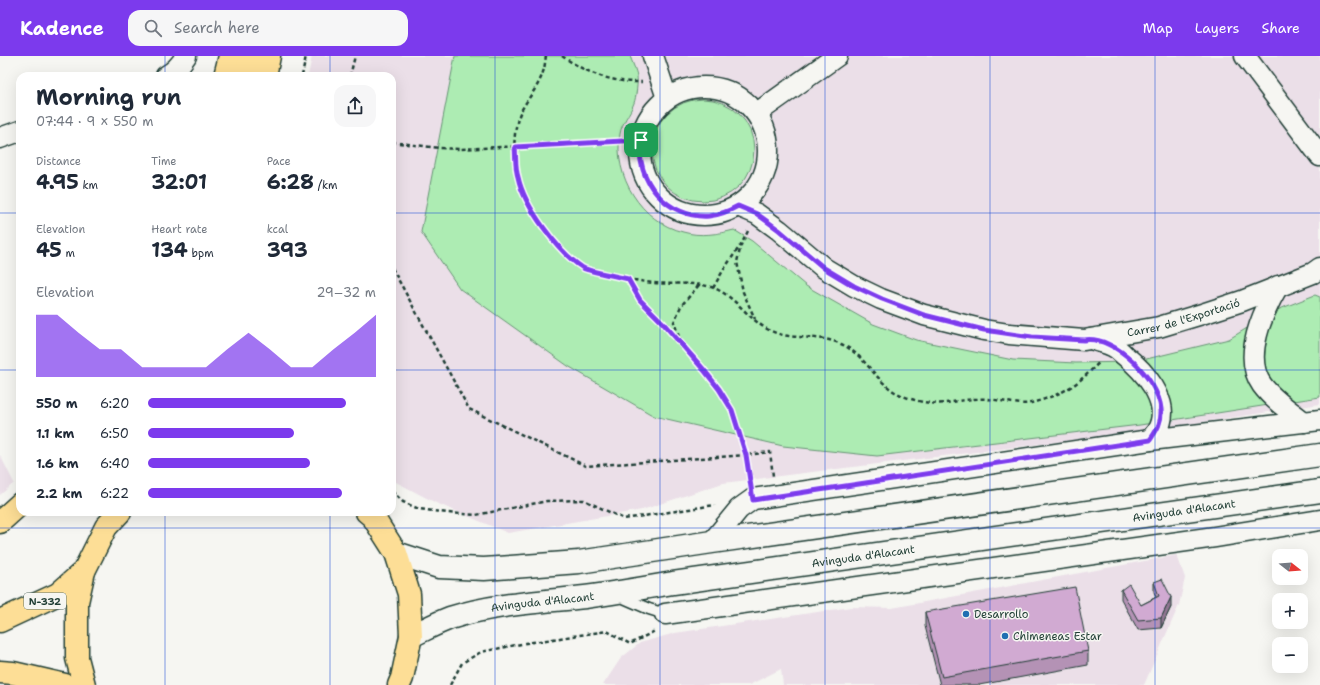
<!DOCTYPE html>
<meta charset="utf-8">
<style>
body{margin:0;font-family:"Shantell Sans",sans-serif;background:#f6f6f7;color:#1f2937;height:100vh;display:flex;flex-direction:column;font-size:15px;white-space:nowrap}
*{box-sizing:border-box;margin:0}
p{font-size:13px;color:#747a83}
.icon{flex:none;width:22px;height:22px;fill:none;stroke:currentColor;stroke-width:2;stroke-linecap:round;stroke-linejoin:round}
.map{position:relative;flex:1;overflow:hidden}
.panel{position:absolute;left:16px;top:16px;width:380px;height:444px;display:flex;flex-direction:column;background:#fff;border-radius:12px;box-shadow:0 4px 16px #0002}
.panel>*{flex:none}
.needle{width:26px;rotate:107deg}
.controls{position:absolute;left:1272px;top:493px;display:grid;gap:8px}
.controls a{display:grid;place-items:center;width:36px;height:36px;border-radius:8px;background:#fff;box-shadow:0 4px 16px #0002;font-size:20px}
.pin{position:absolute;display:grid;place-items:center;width:34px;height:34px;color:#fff;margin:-17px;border-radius:8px;box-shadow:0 2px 6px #0006}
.round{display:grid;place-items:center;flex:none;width:42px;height:42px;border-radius:12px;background:#f6f6f7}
.summary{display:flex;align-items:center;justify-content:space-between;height:68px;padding:0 20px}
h1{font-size:22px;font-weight:700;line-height:30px}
.stats{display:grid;grid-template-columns:repeat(3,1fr);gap:6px;height:68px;padding:4px 20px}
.stats div{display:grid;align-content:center}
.stats b{font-size:20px;font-weight:700}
.stats small{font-size:11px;font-weight:400}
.stats p{font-size:11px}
.chart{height:112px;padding:8px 20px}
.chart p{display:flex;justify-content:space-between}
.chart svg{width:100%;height:72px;margin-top:4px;fill:#7c3aed;opacity:.7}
ul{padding:0 20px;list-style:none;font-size:13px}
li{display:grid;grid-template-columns:64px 48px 1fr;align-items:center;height:30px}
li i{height:10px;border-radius:5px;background:#7c3aed}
header{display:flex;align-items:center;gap:24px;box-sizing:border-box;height:56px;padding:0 20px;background:#7c3aed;color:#fff}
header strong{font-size:19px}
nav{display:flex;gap:22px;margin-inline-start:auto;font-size:14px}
.search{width:280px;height:36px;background:#f6f6f7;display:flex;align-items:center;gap:10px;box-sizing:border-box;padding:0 14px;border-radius:12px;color:#747a83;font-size:15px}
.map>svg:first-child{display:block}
.built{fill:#ebdfe8}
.green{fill:#adecb3;stroke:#669474}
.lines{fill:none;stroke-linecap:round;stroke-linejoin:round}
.lane-casing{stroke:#1f3d34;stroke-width:13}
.street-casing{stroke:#1f3d34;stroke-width:23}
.secondary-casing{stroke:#1f3d34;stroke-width:25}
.highway-casing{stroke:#1f3d34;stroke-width:25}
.path{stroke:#1f3d34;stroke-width:2.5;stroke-dasharray:4 3;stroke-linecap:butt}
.lane{stroke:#f6f6f2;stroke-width:10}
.street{stroke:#f6f6f2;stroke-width:20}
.secondary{stroke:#f6f6f2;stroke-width:22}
.highway{stroke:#fdde96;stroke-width:22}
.wall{fill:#b492b5;stroke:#1f3d34}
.shaded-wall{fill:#927793;stroke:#1f3d34}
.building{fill:#d1aad2;stroke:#1f3d34}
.route-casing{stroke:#fff;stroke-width:8}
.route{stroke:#7c3aed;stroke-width:5}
.grid{fill:none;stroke:#1d4ed8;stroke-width:1;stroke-opacity:0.55}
.poi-dot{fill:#1f6fb2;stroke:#f6f6f2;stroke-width:1.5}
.labels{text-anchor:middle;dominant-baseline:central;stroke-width:3;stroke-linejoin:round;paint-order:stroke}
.shield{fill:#f6f6f2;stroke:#60746d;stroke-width:1}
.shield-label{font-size:10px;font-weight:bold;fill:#1f3d34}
.street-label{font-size:11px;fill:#1f3d34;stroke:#f6f6f2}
.poi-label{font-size:11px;fill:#1f3d34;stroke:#f6f6f2;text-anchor:start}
</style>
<header>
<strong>Kadence</strong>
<div class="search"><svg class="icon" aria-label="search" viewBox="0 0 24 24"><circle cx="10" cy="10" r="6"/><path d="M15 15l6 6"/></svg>Search here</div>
<nav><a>Map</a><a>Layers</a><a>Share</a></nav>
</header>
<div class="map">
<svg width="1320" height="629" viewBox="0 0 1320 629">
<rect width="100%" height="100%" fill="#f6f6f2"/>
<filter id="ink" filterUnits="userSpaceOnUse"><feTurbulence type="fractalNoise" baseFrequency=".025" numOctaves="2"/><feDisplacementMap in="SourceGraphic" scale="8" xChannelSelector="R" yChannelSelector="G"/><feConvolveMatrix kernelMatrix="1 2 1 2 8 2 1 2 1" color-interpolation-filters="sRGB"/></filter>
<g filter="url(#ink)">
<g class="built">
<polygon points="312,0 1320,0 1320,348 1132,377 723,427 642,454 508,477 436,447 396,426 392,423 392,20 308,20"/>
<polygon points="0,399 14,427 0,439"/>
<polygon points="1177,499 1185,522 1179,549 1144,629 783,629 781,613 749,629 603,629 621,602 640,587 675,577 851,551 892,552"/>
</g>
<g class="green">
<path d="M455,0H630C632,6 636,14 637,20C638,26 636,42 634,47C630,58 622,66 620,78C613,120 641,166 683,176C700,181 718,178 734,174L752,185L806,230L873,268L916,284L1013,304L1076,307L1134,306L1229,283L1277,254L1315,239L1320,241V341L1140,369L877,400L783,390L654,360L568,310L460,233L421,176Z"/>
<circle cx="703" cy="94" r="51"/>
</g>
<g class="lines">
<g class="lane-casing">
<polyline id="lane" points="619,540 649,553 665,558"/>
</g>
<g class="street-casing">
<g id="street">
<polyline points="653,0 667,42"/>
<polyline points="1245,0 1320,100"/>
<path d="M166,20C174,16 181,8 186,0"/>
<circle cx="704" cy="95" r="64"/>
<polyline points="757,57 837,0"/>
<polyline points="0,82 20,75"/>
<path id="s1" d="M738,150L757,158L779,174L824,212L854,230L881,243L924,259L984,274L1009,278L1084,284L1159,271L1202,258L1242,245L1313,217L1320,212"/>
<path d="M1278,230C1263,256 1242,301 1262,329C1273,344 1290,355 1304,366"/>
<path d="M1091,283C1099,286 1108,287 1114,291C1118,293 1121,296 1124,299C1143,314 1171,344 1159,371C1157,376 1153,380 1150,384"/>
<polyline points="712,486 739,453 753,443 1150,384 1320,364"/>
<polyline points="665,558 1215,481 1320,464"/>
</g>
</g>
<g class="secondary-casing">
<g id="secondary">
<polyline points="396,497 439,511 484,513 579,506 712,486 1320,399"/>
<path id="s2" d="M411,580C424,574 437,567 450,562C493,548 540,546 585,541C615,537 644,532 673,527L1320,435"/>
</g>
</g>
<g class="highway-casing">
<g id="highway">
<polyline points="225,20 230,0"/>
<polyline points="245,20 251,0"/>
<polyline points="265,20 269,0"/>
<polyline points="367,456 373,461 396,497 409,538 411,580 402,622 399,629"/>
<polyline points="0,466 20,448"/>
<polyline points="0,565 58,538 84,515"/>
<polyline points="0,616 13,617 65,629"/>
<polyline points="84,629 77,602 77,546 84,515 106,471 120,456"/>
</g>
</g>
<g class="path">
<path d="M546,0C545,5 545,11 543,16C539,30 528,42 521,55C510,78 514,116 524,139C533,159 565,205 586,213C591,215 597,215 602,217C619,221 636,225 654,227C674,229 695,225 714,232C736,241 749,264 769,274C792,286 817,277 841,288C864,298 874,323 895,336C909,344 930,349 946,347C959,345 973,342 987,343C1002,344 1020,351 1035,346C1050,342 1067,335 1079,325C1087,319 1093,312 1100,306"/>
<path d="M562,0C586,17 612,27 642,26"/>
<polyline points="302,20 306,0"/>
<polyline points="350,20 355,0"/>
<polyline points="392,86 439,92 460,93 641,84"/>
<polyline points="748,175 741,189 737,206 743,236 755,263"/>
<polyline points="392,212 469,353 586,410 746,399 750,423"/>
<polyline points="628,223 640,244 662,266 719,333 732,354 746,399 770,396 773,420"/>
<polyline points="713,232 724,213 740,190"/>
<polyline points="681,287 674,266 681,250 699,229"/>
<polyline points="392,435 403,446 419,453 447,457 476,459 547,445 584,444 624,463 715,449"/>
<polyline points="450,629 462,607 481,596 526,587 607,575 630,588 655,575"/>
</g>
<use href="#lane" class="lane"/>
<use href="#street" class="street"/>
<use href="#secondary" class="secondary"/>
<use href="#highway" class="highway"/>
</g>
<g class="wall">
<polygon points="1154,526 1171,551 1161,572 1138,574 1121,543 1121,534 1141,549 1156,541 1154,536"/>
<polygon points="925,556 1088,595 1088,609 979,629 940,629 925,570"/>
</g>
<polygon class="shaded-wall" points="1171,541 1171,551 1161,572 1161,562"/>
<g class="building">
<polygon points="1162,523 1171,541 1161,562 1138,564 1121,534 1129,528 1141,549 1159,540 1154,526"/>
<polygon points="1075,531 1088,595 942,621 925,556"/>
</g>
</g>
<g class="lines" filter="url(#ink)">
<g class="route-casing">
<path id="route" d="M641,84C634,124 668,163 709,160C719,159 729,155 738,150L757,158L779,174L824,212L854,230L882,243L924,259L984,274L1032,281L1084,284C1115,279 1158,323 1161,353C1162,366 1157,374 1150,384L753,444L746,399L732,354L719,333L704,314L662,266L640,244L628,223C617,220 591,216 583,212C558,196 524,150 518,121C515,112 516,101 515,91Z"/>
</g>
<use href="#route" class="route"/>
</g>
<path class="grid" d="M165,0V20M330,0V20M495,0V629M660,0V629M825,0V629M990,0V629M1155,0V629M0,157H20M392,157H1320M0,314H20M392,314H1320M165,456V629M330,456V629M0,472H1320"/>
<g class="poi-dot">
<circle cx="966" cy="558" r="4"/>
<circle cx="1005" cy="580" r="4"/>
</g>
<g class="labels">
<rect class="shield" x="24" y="537" width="42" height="16" rx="3"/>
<g class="shield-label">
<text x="45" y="545">N-332</text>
</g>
<g class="street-label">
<text stroke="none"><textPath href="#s1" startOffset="482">Carrer de l'Exportació</textPath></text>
<text stroke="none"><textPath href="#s2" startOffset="785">Avinguda d'Alacant</textPath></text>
<text stroke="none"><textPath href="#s2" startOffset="461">Avinguda d'Alacant</textPath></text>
<text stroke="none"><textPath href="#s2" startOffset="137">Avinguda d'Alacant</textPath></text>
</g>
<g class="poi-label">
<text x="974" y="558">Desarrollo</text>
<text x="1013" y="580">Chimeneas Estar</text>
</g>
</g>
</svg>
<div class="controls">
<a><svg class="needle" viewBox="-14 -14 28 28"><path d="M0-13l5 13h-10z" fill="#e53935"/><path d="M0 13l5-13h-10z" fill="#747a83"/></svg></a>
<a>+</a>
<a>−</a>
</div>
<div class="pin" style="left:641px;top:84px;background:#1e9e55"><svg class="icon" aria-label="arrive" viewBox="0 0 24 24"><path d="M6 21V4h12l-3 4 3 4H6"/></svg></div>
<section class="panel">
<div class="summary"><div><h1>Morning run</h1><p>07:44 · 9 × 550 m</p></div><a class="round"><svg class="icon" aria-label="share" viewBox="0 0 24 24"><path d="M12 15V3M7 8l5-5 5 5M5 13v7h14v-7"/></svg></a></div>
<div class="stats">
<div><p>Distance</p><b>4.95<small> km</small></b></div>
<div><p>Time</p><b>32:01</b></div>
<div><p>Pace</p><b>6:28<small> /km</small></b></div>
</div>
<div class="stats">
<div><p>Elevation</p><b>45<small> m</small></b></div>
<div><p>Heart rate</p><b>134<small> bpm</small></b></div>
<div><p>kcal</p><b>393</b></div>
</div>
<div class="chart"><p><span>Elevation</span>29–32 m</p>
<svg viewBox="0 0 160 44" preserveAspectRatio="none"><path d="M0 44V6L10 6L20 17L30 27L40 27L50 38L60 38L70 38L80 38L90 27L100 17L110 27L120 38L130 38L140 27L150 17L160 6V44z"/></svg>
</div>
<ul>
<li><b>550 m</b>6:20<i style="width:87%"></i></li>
<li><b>1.1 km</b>6:50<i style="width:64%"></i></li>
<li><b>1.6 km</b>6:40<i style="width:71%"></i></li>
<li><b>2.2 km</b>6:22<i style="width:85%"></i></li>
</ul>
</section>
</div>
